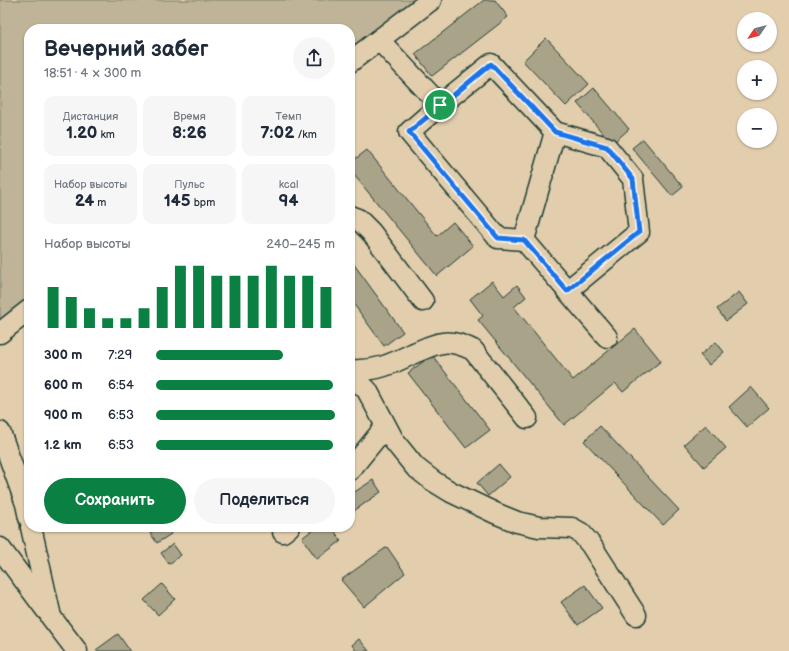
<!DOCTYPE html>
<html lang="ru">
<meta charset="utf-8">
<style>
body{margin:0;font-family:"Balsamiq Sans",sans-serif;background:#f6f6f7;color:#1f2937;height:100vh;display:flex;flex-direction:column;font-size:15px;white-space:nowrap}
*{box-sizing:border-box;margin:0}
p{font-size:13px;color:#747a83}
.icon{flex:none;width:22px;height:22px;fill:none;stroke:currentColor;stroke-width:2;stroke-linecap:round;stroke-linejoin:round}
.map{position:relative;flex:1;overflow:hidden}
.panel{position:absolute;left:24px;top:24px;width:331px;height:508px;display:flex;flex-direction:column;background:#fff;border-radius:16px;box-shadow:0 1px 3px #0004}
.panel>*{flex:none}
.needle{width:26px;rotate:235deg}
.fabs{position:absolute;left:737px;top:12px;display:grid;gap:8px}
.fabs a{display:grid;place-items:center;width:40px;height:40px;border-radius:50%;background:#fff;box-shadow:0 1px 3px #0004;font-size:20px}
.pin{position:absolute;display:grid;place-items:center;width:34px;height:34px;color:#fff;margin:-17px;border:2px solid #fff;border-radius:50%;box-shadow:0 1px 4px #0007}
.round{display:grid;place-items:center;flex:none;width:42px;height:42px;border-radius:21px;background:#f6f6f7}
.head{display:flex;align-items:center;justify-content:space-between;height:68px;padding:0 20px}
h1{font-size:22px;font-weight:800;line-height:30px}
.figures{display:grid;grid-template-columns:repeat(3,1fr);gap:6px;height:68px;padding:4px 20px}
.figures div{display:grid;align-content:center;border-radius:10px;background:#f6f6f7;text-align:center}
.figures b{font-size:17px;font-weight:800}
.figures small{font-size:11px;font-weight:400}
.figures p{font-size:11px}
.chart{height:112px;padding:8px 20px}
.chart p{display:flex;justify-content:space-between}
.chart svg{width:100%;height:72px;margin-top:4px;stroke:#0b8043;stroke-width:6}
.cta{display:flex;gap:8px;margin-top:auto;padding:8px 20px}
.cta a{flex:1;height:46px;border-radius:24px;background:#0b8043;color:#fff;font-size:16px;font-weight:800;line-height:46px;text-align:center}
.cta a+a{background:#f6f6f7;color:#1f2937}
ul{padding:0 20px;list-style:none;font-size:13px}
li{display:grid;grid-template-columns:64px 48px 1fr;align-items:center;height:30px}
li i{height:10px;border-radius:5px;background:#0b8043}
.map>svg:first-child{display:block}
.green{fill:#bfb497;stroke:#6f7866}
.building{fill:#a9a38a;stroke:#1f3d34}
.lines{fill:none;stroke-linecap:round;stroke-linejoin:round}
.minor-casing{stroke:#1f3d34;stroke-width:23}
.minor{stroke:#e2cead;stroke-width:20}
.route-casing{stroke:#fff;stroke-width:8}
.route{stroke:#1a73e8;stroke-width:5}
</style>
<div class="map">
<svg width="789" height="651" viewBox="0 0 789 651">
<rect width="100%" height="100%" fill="#e2cead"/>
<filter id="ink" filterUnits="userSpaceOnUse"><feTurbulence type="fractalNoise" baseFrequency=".025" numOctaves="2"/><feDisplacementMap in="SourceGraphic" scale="8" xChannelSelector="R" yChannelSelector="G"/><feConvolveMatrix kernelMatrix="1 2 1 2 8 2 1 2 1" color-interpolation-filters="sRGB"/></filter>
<g filter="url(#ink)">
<polygon class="green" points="0,0 424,0 350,63 350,29 29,29 29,310 0,333"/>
<g class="building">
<polygon points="484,0 495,0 508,17 432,76 415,54"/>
<polygon points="546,38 589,84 566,106 523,61"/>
<polygon points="594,88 629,129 612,144 577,103"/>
<polygon points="643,139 683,187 672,196 632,148"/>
<polygon points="367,150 437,236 453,222 473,246 437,276 350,170 350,163"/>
<polygon points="353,263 403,332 384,346 350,299 350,265"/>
<polygon points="492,281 504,296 517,285 526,297 514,307 573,380 635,329 661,361 623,392 615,383 564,425 478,320 483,316 470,299"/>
<polygon points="739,292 748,304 726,321 717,309"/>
<polygon points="716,342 724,352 709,365 700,355"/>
<polygon points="432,355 490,430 466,448 408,373"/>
<polygon points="751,387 769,408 747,427 729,407"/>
<polygon points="706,425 726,448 704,467 684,444"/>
<polygon points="600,426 679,510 663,525 584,441"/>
<polygon points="499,464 510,477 488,496 477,483"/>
<polygon points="373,480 381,492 351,513 350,511 350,495"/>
<polygon points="159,527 167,527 171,534 157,543 150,533"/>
<polygon points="316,527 332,527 341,541 317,559 302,538"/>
<polygon points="173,544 181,555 169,564 161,553"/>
<polygon points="387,547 405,573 364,607 341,580"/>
<polygon points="162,584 175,599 158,615 144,600"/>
<polygon points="585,585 602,608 578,625 561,602"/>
<polygon points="118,634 130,651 97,651 96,650"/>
<polygon points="359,639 369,651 356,651 352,645"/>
</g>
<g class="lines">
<g class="minor-casing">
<g id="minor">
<polyline points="379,40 440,105 409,132 498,238 524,240 607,337"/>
<polyline points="350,62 431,0"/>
<polyline points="440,105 491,64 555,132 607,147 633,179 639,232 567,291"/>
<polyline points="350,216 358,219 371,232 423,301"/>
<polyline points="524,240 555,132"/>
<polyline points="0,333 29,310"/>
<path d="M350,370C375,372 392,364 414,353C424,349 433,344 443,343C453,341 464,346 473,350L527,418"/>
<polyline points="350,374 367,390 394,441 415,467 433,481 451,492 495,513 517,522 539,527 572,528 581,533 591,545 636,615"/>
<polyline points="0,432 26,504 29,518"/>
<polyline points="350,470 385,427"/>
<polyline points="31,527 51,617 77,651"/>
<polyline points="283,532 289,527"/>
<polyline points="0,548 47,611"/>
</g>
</g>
<use href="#minor" class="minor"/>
</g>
</g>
<g class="lines" filter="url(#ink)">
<g class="route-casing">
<polygon id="route" points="491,64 555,132 607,147 633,179 639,232 567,291 524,240 498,238 409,132"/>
</g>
<use href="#route" class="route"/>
</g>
</svg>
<div class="fabs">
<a><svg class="needle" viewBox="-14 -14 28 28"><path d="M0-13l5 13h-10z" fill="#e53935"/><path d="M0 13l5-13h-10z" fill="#747a83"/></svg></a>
<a>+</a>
<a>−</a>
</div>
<div class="pin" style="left:440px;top:105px;background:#1e9e55"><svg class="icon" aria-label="arrive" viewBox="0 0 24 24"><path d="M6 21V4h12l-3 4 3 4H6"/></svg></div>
<section class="panel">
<div class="head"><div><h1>Вечерний забег</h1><p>18:51 · 4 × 300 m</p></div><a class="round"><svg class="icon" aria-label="share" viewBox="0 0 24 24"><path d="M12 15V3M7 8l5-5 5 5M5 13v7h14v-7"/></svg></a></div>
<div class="figures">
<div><p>Дистанция</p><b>1.20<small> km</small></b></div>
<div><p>Время</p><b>8:26</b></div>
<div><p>Темп</p><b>7:02<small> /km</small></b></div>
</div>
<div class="figures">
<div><p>Набор высоты</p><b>24<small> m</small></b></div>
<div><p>Пульс</p><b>145<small> bpm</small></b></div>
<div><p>kcal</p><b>94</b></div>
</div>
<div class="chart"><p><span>Набор высоты</span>240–245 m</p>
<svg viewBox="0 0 160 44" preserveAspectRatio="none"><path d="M5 44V19M15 44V25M25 44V32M35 44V38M45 44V38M55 44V32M65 44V19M75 44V6M85 44V6M95 44V12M105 44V12M115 44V12M125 44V6M135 44V12M145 44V12M155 44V19"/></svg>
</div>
<ul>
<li><b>300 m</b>7:29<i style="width:71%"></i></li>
<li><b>600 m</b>6:54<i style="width:99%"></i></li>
<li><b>900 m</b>6:53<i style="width:100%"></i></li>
<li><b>1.2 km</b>6:53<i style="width:99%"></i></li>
</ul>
<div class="cta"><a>Сохранить</a><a>Поделиться</a></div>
</section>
</div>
